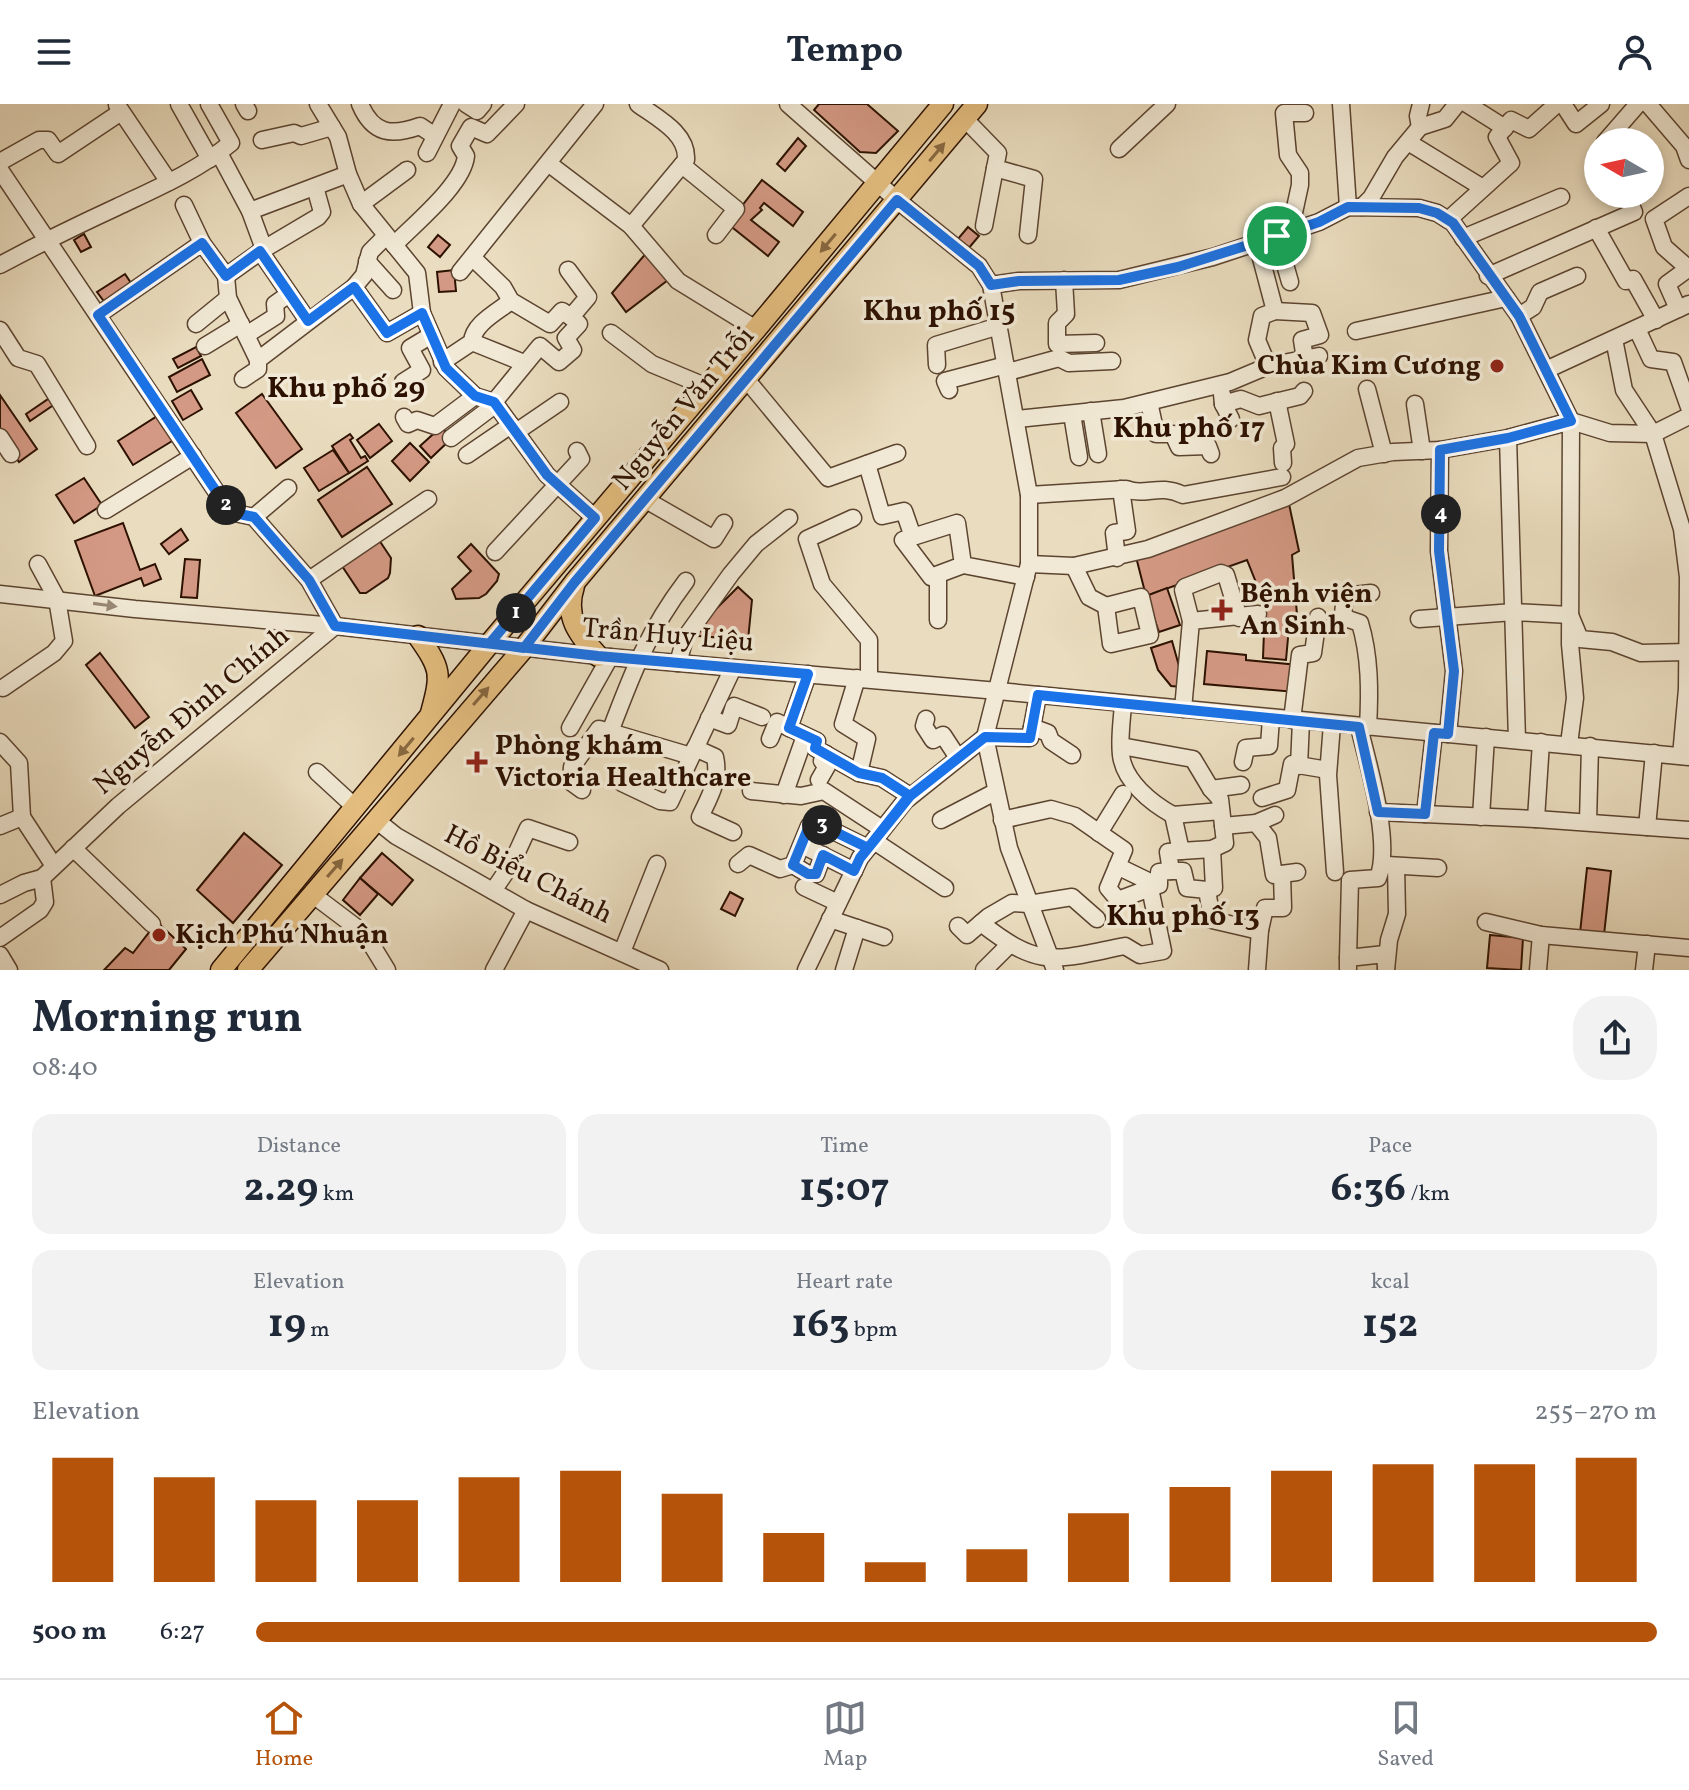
<!DOCTYPE html>
<meta charset="utf-8">
<style>
body{margin:0;font-family:Vollkorn,serif;background:#f2f2f3;color:#1f2937;height:100vh;display:flex;flex-direction:column;font-size:30px;white-space:nowrap}
*{box-sizing:border-box;margin:0}
p{font-size:26px;color:#747a83}
.icon{flex:none;width:44px;height:44px;fill:none;stroke:currentColor;stroke-width:2;stroke-linecap:round;stroke-linejoin:round}
.map{position:relative;height:866px;overflow:hidden}
.drawer{display:flex;flex-direction:column;background:#fff;flex:1}
.drawer>*{flex:none}
.needle{width:52px;rotate:279deg}
.buttons{position:absolute;left:1584px;top:24px;display:grid;gap:16px}
.buttons a{display:grid;place-items:center;width:80px;height:80px;border-radius:50%;background:#fff;box-shadow:0 4px 12px #0003;font-size:40px}
.pin{position:absolute;display:grid;place-items:center;width:68px;height:68px;color:#fff;margin:-34px;border:4px solid #fff;border-radius:50%;box-shadow:0 2px 8px #0007}
.km{position:absolute;width:40px;height:40px;margin:-20px;border-radius:50%;background:#222;color:#fff;font-size:22px;line-height:40px;text-align:center}
.round{display:grid;place-items:center;flex:none;width:84px;height:84px;border-radius:32px;background:#f2f2f3}
.summary{display:flex;align-items:center;justify-content:space-between;height:136px;padding:0 32px}
h1{font-size:44px;font-weight:700;line-height:60px}
.stats{display:grid;grid-template-columns:repeat(3,1fr);gap:12px;height:136px;padding:8px 32px}
.stats div{display:grid;align-content:center;border-radius:20px;background:#f2f2f3;text-align:center}
.stats b{font-size:40px;font-weight:700}
.stats small{font-size:22px;font-weight:400}
.stats p{font-size:22px}
.chart{height:224px;padding:16px 32px}
.chart p{display:flex;justify-content:space-between}
.chart svg{width:100%;height:144px;margin-top:8px;stroke:#b45309;stroke-width:6}
ul{padding:0 32px;list-style:none;font-size:26px}
li{display:grid;grid-template-columns:128px 96px 1fr;align-items:center;height:60px}
li i{height:20px;border-radius:10px;background:#b45309}
header{display:flex;justify-content:space-between;align-items:center;height:104px;padding:0 32px;background:#fff;font-size:36px;font-weight:700}
.tab-bar{display:flex;justify-content:space-around;align-items:center;height:112px;border-top:2px solid #e0e1e3;background:#fff;font-size:22px;color:#747a83}
.tab-bar a{display:grid;justify-items:center;gap:4px}
.tab-bar .active{color:#b45309}
.map>svg:first-child{display:block}
.building{fill:#d49984;stroke:#2d1100;stroke-width:2}
.lines{fill:none;stroke-linecap:round;stroke-linejoin:round}
.minor-casing{stroke:#5c4430;stroke-width:19}
.major-casing{stroke:#2d1100;stroke-width:23}
.minor{stroke:#f1e9d5;stroke-width:16}
.major{stroke:#e5be80;stroke-width:20}
.oneway{fill:#896840}
.oneway2{fill:#998875}
.route-casing{stroke:#fff;stroke-width:16}
.route{stroke:#1a73e8;stroke-width:10}
.poi-dot{fill:#8f2418;stroke:#f1e9d5;stroke-width:3}
.labels{text-anchor:middle;dominant-baseline:central;stroke-width:7;stroke-linejoin:round;paint-order:stroke}
.poi-label{font-size:28px;font-weight:bold;fill:#2d1100;stroke:#f1e9d5;text-anchor:start}
.street-label{font-size:28px;fill:#2d1100;stroke:#f1e9d5}
.neighbourhood-label{font-size:30px;font-weight:bold;fill:#2d1100;stroke:#f1e9d5}
</style>
<header><svg class="icon" aria-label="menu" viewBox="0 0 24 24"><path d="M4 6h16M4 12h16M4 18h16"/></svg>Tempo<svg class="icon" aria-label="person" viewBox="0 0 24 24"><circle cx="12" cy="8" r="4"/><path d="M4 21q1-7 8-7t8 7"/></svg></header>
<div class="map">
<svg width="1689" height="866" viewBox="0 0 1689 866">
<rect width="100%" height="100%" fill="#eaddbf"/>
<filter id="stains"><feTurbulence type="fractalNoise" baseFrequency=".0025" numOctaves="4"/><feColorMatrix values="0 0 0 0 .2 0 0 0 0 .09 0 0 0 0 .02 0 0 0 .5 -.17"/></filter>
<radialGradient id="worn" r=".72"><stop offset=".6" stop-color="#630" stop-opacity="0"/><stop offset="1" stop-color="#630" stop-opacity=".3"/></radialGradient>
<g class="building">
<polygon points="819,0 867,0 898,27 876,49 860,48 814,6"/>
<polygon points="798,34 806,42 785,67 777,60"/>
<polygon points="762,76 803,108 793,122 764,99 760,104 762,106 751,116 779,138 768,152 728,120"/>
<polygon points="968,123 979,132 968,145 957,136"/>
<polygon points="84,130 91,143 81,148 74,136"/>
<polygon points="438,131 450,141 440,153 428,143"/>
<polygon points="648,147 668,176 626,208 612,189"/>
<polygon points="454,166 456,187 439,188 437,168"/>
<polygon points="125,170 133,182 106,200 97,188"/>
<polygon points="196,243 201,252 178,264 173,255"/>
<polygon points="202,255 210,271 177,288 169,273"/>
<polygon points="191,286 202,305 183,316 172,297"/>
<polygon points="262,290 302,345 276,364 236,309"/>
<polygon points="0,291 37,345 19,358 0,330"/>
<polygon points="54,291 58,298 30,317 26,310"/>
<polygon points="162,309 177,334 133,361 118,337"/>
<polygon points="379,320 392,337 370,354 357,336"/>
<polygon points="441,323 452,334 431,354 420,342"/>
<polygon points="350,330 353,334 350,336 361,354 365,352 368,357 349,369 332,342"/>
<polygon points="410,339 429,358 410,377 392,357"/>
<polygon points="333,346 349,369 319,387 304,364"/>
<polygon points="367,363 392,400 342,433 318,396"/>
<polygon points="84,374 102,401 74,419 56,391"/>
<polygon points="1289,400 1299,447 1292,451 1297,511 1290,512 1286,556 1263,554 1265,501 1247,456 1146,492 1136,453"/>
<polygon points="123,419 140,466 155,460 161,475 144,482 141,474 95,492 75,437"/>
<polygon points="181,425 188,436 169,450 161,440"/>
<polygon points="379,436 391,454 390,469 388,474 366,489 360,489 342,462"/>
<polygon points="471,440 499,470 497,477 486,490 479,494 456,495 452,485 471,467 458,453"/>
<polygon points="185,455 200,456 197,494 181,493"/>
<polygon points="738,483 752,496 748,536 699,532 699,525 707,514"/>
<polygon points="1167,484 1180,521 1159,528 1146,492"/>
<polygon points="1172,537 1181,569 1195,564 1193,584 1171,582 1158,566 1151,544"/>
<polygon points="1207,547 1246,551 1246,556 1298,561 1295,588 1204,580"/>
<polygon points="100,549 149,613 135,624 86,561"/>
<polygon points="244,729 282,761 233,819 197,786"/>
<polygon points="382,749 413,776 392,801 360,774"/>
<polygon points="1587,764 1611,767 1604,831 1580,829"/>
<polygon points="360,774 378,790 360,811 343,796"/>
<polygon points="730,788 743,795 735,812 721,805"/>
<polygon points="157,818 186,845 169,866 104,866 125,844 133,849"/>
<polygon points="1490,831 1523,834 1521,866 1487,864"/>
</g>
<g class="lines">
<g class="minor-casing">
<g id="minor">
<polyline points="179,0 210,55"/>
<polyline points="244,0 248,7"/>
<polyline points="318,0 338,33 348,70 361,100 417,169 422,209 446,264 475,292 494,298 547,371 595,414"/>
<path d="M360,0C373,31 392,32 420,22L435,32"/>
<polyline points="466,0 477,7 483,0"/>
<polyline points="788,0 897,96 979,162 991,181 1029,391 1029,460 985,633 1009,744 1055,866"/>
<polyline points="1341,0 1348,103"/>
<polyline points="1467,0 1505,24"/>
<polyline points="1563,0 1576,20 1601,0"/>
<polyline points="1648,0 1684,42 1689,56"/>
<polyline points="117,1 169,78"/>
<polyline points="965,15 998,49 995,64 1034,75 1028,131"/>
<polyline points="1420,23 1445,15 1457,0"/>
<polyline points="1420,23 1418,12 1421,0"/>
<polyline points="262,36 294,29 301,32 332,23"/>
<polyline points="1408,38 1483,84"/>
<polyline points="1605,38 1638,0"/>
<polyline points="1119,45 1167,0"/>
<polyline points="219,49 250,107 264,145"/>
<polyline points="427,49 452,0"/>
<polyline points="0,58 39,36 48,36 58,50 121,8"/>
<polyline points="548,59 631,122 678,177 756,225"/>
<polyline points="682,61 736,105 716,131"/>
<polyline points="0,66 230,408 254,413 309,476 335,522"/>
<polyline points="361,100 407,66"/>
<polyline points="184,101 202,139 226,172 228,194 258,256"/>
<polyline points="1362,103 1371,94 1395,53 1420,23"/>
<polyline points="250,107 348,70"/>
<polyline points="1448,116 1511,59 1497,33 1511,16 1529,25 1557,0"/>
<path d="M631,122L686,56C688,29 657,14 638,0"/>
<polyline points="984,122 995,64"/>
<polyline points="1596,124 1626,177 1633,175 1656,216"/>
<polyline points="1290,127 1300,81 1300,69 1288,51 1284,9 1305,9"/>
<polyline points="1277,132 1290,178"/>
<polyline points="1463,134 1561,93"/>
<polyline points="1257,139 1275,207 1262,212 1257,236 1268,262"/>
<path d="M394,141C414,120 463,81 466,52L460,42L471,23L487,30L516,0"/>
<polyline points="260,147 308,217"/>
<polyline points="473,154 503,183 511,197 550,220 562,207 571,213"/>
<polyline points="367,157 393,186"/>
<path d="M0,161C39,140 78,121 117,103C157,84 197,67 231,39L209,0"/>
<polyline points="1688,164 1664,143 1654,115 1689,92"/>
<polyline points="460,168 595,0"/>
<polyline points="226,172 264,145 318,113 322,108 315,83"/>
<polyline points="1488,172 1634,108 1626,90"/>
<polyline points="1064,176 1066,210 1057,219 1057,240 1096,239"/>
<polyline points="991,181 1019,177 1119,176 1213,153 1319,118 1348,103 1419,104 1437,109 1453,119 1519,212 1571,317 1570,540 1575,594 1569,640"/>
<polyline points="354,183 387,229 422,209"/>
<polyline points="1678,205 1667,180 1689,164"/>
<polyline points="1275,207 1312,209 1320,231 1302,236 1305,255"/>
<polyline points="98,211 202,139"/>
<polyline points="1519,212 1533,203 1540,188 1577,172"/>
<polyline points="196,220 228,194"/>
<polyline points="1637,225 1651,255 1673,258 1689,303"/>
<polyline points="0,226 18,254 37,260 87,342"/>
<polyline points="1356,227 1506,194"/>
<polyline points="611,229 652,260 707,283"/>
<polyline points="246,231 276,212 275,200 289,190"/>
<polyline points="1614,235 1624,286 1653,330 1682,425 1688,473 1687,585 1681,652"/>
<polyline points="472,238 524,259"/>
<polyline points="205,242 241,220"/>
<path d="M442,258L472,238C473,220 497,208 511,197"/>
<polyline points="937,261 936,241 999,222"/>
<polyline points="1546,266 1689,200"/>
<polyline points="1008,268 1059,254 1069,259 1112,257"/>
<polyline points="243,275 258,265 258,256 354,183 364,171 370,148 386,132"/>
<polyline points="746,275 828,374 897,349"/>
<polyline points="403,278 422,266 410,244 430,232"/>
<polyline points="1367,285 1384,350"/>
<polyline points="949,286 945,277 1006,261"/>
<polyline points="1222,290 1223,300 1231,315"/>
<polyline points="1277,297 1286,340 1282,344 1283,359"/>
<polyline points="494,298 540,242 559,258 573,246 566,234 579,220 571,213 588,193 568,166"/>
<polyline points="1149,298 1156,330 1173,330 1179,343 1208,342 1211,350"/>
<polyline points="1223,300 1241,295 1259,302 1300,292 1304,287"/>
<polyline points="1415,300 1422,347"/>
<polyline points="1091,307 1098,350"/>
<polyline points="1072,310 1079,353"/>
<polyline points="404,313 408,320 417,316 435,322 475,292"/>
<polyline points="1017,315 1124,304 1230,278 1268,262 1319,252"/>
<polyline points="516,328 560,298"/>
<polyline points="0,333 11,350"/>
<polyline points="451,334 496,300"/>
<polyline points="1508,334 1517,636"/>
<polyline points="1440,346 1439,447 1454,567 1448,630"/>
<polyline points="467,351 511,321"/>
<polyline points="867,360 882,412 904,407 913,433"/>
<path d="M1029,391L1126,385C1147,393 1158,379 1183,391L1282,373"/>
<polyline points="646,396 714,435 724,419"/>
<polyline points="106,406 193,352"/>
<polyline points="254,413 288,384"/>
<polyline points="853,414 807,435 822,480 869,536 869,575"/>
<polyline points="495,448 581,355 577,347"/>
<polyline points="1117,454 1114,429 1127,427 1121,385"/>
<polyline points="1029,460 1074,462 1148,445 1285,394 1358,354 1393,348 1440,346 1508,334 1571,317 1610,329 1653,330 1689,312"/>
<polyline points="963,461 957,419 903,436 931,473 963,461 1026,473"/>
<polyline points="1074,462 1089,493 1106,502 1141,493 1150,531 1111,540 1106,502"/>
<polyline points="309,476 428,395"/>
<polyline points="0,490 135,505 335,522 598,552 998,587 1689,653"/>
<polyline points="1419,515 1514,508 1570,511 1580,535 1612,538 1641,549 1687,548"/>
<polyline points="938,516 938,471"/>
<polyline points="1191,517 1183,486 1185,483 1221,469 1226,471 1239,514"/>
<polyline points="678,559 685,534 731,470 756,440 789,414"/>
<polyline points="857,574 843,620 867,635 859,669"/>
<polyline points="3,584 54,549 64,537 57,495 38,460"/>
<path d="M1123,600C1122,616 1119,634 1121,651C1124,677 1151,699 1173,711"/>
<polyline points="1183,605 1191,517 1258,510"/>
<polyline points="709,614 728,621 734,602 762,613"/>
<polyline points="926,615 924,622 933,636 943,631 958,654"/>
<polyline points="1292,616 1300,551 1313,549 1318,513"/>
<polyline points="1332,620 1328,671 1335,768"/>
<polyline points="1032,623 1048,629 1051,637 1072,651"/>
<path d="M1368,623C1370,588 1370,552 1360,519L1348,515L1343,510L1345,492L1371,489"/>
<polyline points="570,624 610,553"/>
<polyline points="789,624 808,570"/>
<polyline points="610,628 691,652"/>
<polyline points="770,635 777,618 817,637 815,644 859,669 882,674 910,692"/>
<polyline points="0,638 19,659 22,713 54,762"/>
<polyline points="1121,642 1193,655 1211,685 1220,695 1225,739 1212,745 1181,747 1173,711"/>
<path d="M695,644L715,653C720,676 710,692 700,713L733,728"/>
<polyline points="1243,658 1246,644 1269,642 1271,614"/>
<polyline points="1299,662 1301,617"/>
<polyline points="317,668 355,703"/>
<polyline points="819,676 827,662 822,657 826,650"/>
<polyline points="622,679 660,697 670,698 733,564"/>
<polyline points="1211,685 1241,681"/>
<path d="M582,686L571,678L572,663L599,625L610,628C632,570 648,527 686,477"/>
<polyline points="751,687 801,692 824,687 882,725"/>
<polyline points="784,691 805,632"/>
<polyline points="1262,694 1287,686 1292,660 1328,666"/>
<polyline points="1378,708 1536,715 1689,726"/>
<polyline points="1425,710 1434,629"/>
<polyline points="1173,711 1221,707"/>
<polyline points="1481,713 1486,633"/>
<polyline points="1536,715 1541,638"/>
<polyline points="376,716 396,732 526,806 660,866"/>
<polyline points="941,716 995,688"/>
<polyline points="1002,716 1051,705 1075,712 1124,746 1108,784 1118,796 1150,784 1148,777 1117,762"/>
<polyline points="1588,718 1590,642"/>
<polyline points="1256,719 1268,734 1274,771 1297,768"/>
<polyline points="0,722 22,713"/>
<polyline points="1223,722 1256,719 1275,711"/>
<polyline points="1647,723 1654,649"/>
<polyline points="1099,729 1123,690"/>
<polyline points="874,737 945,784"/>
<polyline points="802,741 854,767"/>
<polyline points="73,744 152,820"/>
<polyline points="1181,747 1168,748 1171,767 1183,767 1187,784 1207,786 1212,816 1255,826 1260,826 1265,804 1283,804 1282,770"/>
<polyline points="738,760 749,751 780,765 793,761 809,722 817,719 868,744"/>
<polyline points="793,761 808,770 816,770 823,751"/>
<polyline points="1387,761 1438,764"/>
<polyline points="804,783 838,799"/>
<polyline points="1207,786 1214,784 1212,745"/>
<polyline points="493,787 512,759 528,724 569,738"/>
<polyline points="312,790 365,830 387,866"/>
<polyline points="0,791 24,779 42,774"/>
<polyline points="830,815 884,833"/>
<polyline points="1486,818 1541,831 1689,844"/>
<path d="M981,819C1041,866 1054,856 1125,842L1140,851L1163,847L1150,784L1159,781V768L1171,767"/>
<polyline points="958,822 967,831 988,813 1012,799 1029,800 1072,793 1097,815"/>
<polyline points="0,834 40,806 45,798 42,774 118,702 335,522"/>
<polyline points="622,848 657,760"/>
<polyline points="0,851 9,866"/>
<path d="M1348,854L1350,776L1378,774C1392,739 1368,660 1359,623"/>
<polyline points="494,866 526,806"/>
<polyline points="806,866 860,754 905,697 985,633 1030,634 1038,591"/>
<polyline points="844,866 857,824"/>
<polyline points="984,866 1008,842"/>
<polyline points="1257,866 1260,826"/>
<polyline points="1348,866 1348,854 1385,850 1386,863"/>
<polyline points="1386,866 1389,836 1397,810 1396,762"/>
<polyline points="1538,866 1541,831"/>
<polyline points="1644,866 1647,840"/>
</g>
</g>
<g class="major-casing">
<g id="major">
<path d="M574,482C564,512 578,530 598,552"/>
<path d="M418,532C441,565 442,569 431,609"/>
<polyline points="221,866 490,539 756,225 943,0"/>
<polyline points="248,866 524,544 574,479 977,0"/>
</g>
</g>
<use href="#minor" class="minor"/>
<use href="#major" class="major"/>
</g>
<defs><path id="oneway-solid" d="M-6-.8H1V-3.2L6.5 0L1 3.2V.8H-6Z" transform="scale(2)"/></defs>
<g class="oneway">
<use href="#oneway-solid" transform="translate(937 48) rotate(-50)"/>
<use href="#oneway-solid" transform="translate(828 139) rotate(130)"/>
<use href="#oneway-solid" transform="translate(481 592) rotate(-49)"/>
<use href="#oneway-solid" transform="translate(406 643) rotate(130)"/>
<use href="#oneway-solid" transform="translate(335 764) rotate(-49)"/>
</g>
<use class="oneway2" href="#oneway-solid" transform="translate(105 501) rotate(8)"/>
<g class="lines">
<g class="route-casing">
<polyline id="route" points="1277,132 1178,163 1119,176 1019,177 991,181 979,162 897,96 574,479 524,544 490,539 595,414 547,371 494,298 475,292 446,264 422,209 387,229 354,183 308,217 260,147 226,172 202,139 98,211 230,408 254,413 309,476 335,522 598,552 808,570 789,624 817,637 815,644 859,669 882,674 910,692 860,754 854,767 823,751 816,770 808,770 793,761 809,722 817,719 868,744 905,697 910,692 985,633 1030,634 1038,591 1359,623 1378,708 1425,710 1434,629 1448,630 1454,567 1439,447 1440,346 1508,334 1571,317 1519,212 1453,119 1437,109 1419,104 1348,103 1319,118 1277,132"/>
</g>
<use href="#route" class="route"/>
</g>
<g class="poi-dot">
<circle cx="1497" cy="262" r="8"/>
<path d="M1218 494h8v8h8v8h-8v8h-8v-8h-8v-8h8z"/>
<path d="M473 646h8v8h8v8h-8v8h-8v-8h-8v-8h8z"/>
<circle cx="159" cy="831" r="8"/>
</g>
<g class="labels">
<g class="poi-label">
<text x="1481" y="262" text-anchor="end">Chùa Kim Cương</text>
<text x="1240" y="490">Bệnh viện<tspan x="1240" dy="32">An Sinh</tspan></text>
<text x="495" y="642">Phòng khám<tspan x="495" dy="32">Victoria Healthcare</tspan></text>
<text x="175" y="831">Kịch Phú Nhuận</text>
</g>
<g class="street-label">
<text transform="translate(684 305) rotate(-50)">Nguyễn Văn Trỗi</text>
<text transform="translate(668 532) rotate(5)">Trần Huy Liệu</text>
<text transform="translate(192 607) rotate(-40)">Nguyễn Đình Chính</text>
<text transform="translate(528 771) rotate(27)">Hồ Biểu Chánh</text>
</g>
<g class="neighbourhood-label">
<text x="939" y="208">Khu phố 15</text>
<text x="346" y="285">Khu phố 29</text>
<text x="1189" y="325">Khu phố 17</text>
<text x="1183" y="813">Khu phố 13</text>
</g>
</g>
<rect width="100%" height="100%" filter="url(#stains)"/>
<rect width="100%" height="100%" fill="url(#worn)"/>
</svg>
<div class="buttons">
<a><svg class="needle" viewBox="-14 -14 28 28"><path d="M0-13l5 13h-10z" fill="#e53935"/><path d="M0 13l5-13h-10z" fill="#747a83"/></svg></a>
</div>
<div class="pin" style="left:1277px;top:132px;background:#1e9e55"><svg class="icon" aria-label="arrive" viewBox="0 0 24 24"><path d="M6 21V4h12l-3 4 3 4H6"/></svg></div>
<b class="km" style="left:516px;top:509px">1</b>
<b class="km" style="left:226px;top:401px">2</b>
<b class="km" style="left:822px;top:721px">3</b>
<b class="km" style="left:1441px;top:410px">4</b>
</div>
<section class="drawer">
<div class="summary"><div><h1>Morning run</h1><p>08:40</p></div><a class="round"><svg class="icon" aria-label="share" viewBox="0 0 24 24"><path d="M12 15V3M7 8l5-5 5 5M5 13v7h14v-7"/></svg></a></div>
<div class="stats">
<div><p>Distance</p><b>2.29<small> km</small></b></div>
<div><p>Time</p><b>15:07</b></div>
<div><p>Pace</p><b>6:36<small> /km</small></b></div>
</div>
<div class="stats">
<div><p>Elevation</p><b>19<small> m</small></b></div>
<div><p>Heart rate</p><b>163<small> bpm</small></b></div>
<div><p>kcal</p><b>152</b></div>
</div>
<div class="chart"><p><span>Elevation</span>255–270 m</p>
<svg viewBox="0 0 160 44" preserveAspectRatio="none"><path d="M5 44V6M15 44V12M25 44V19M35 44V19M45 44V12M55 44V10M65 44V17M75 44V29M85 44V38M95 44V34M105 44V23M115 44V15M125 44V10M135 44V8M145 44V8M155 44V6"/></svg>
</div>
<ul>
<li><b>500 m</b>6:27<i style="width:100%"></i></li>
</ul>
</section>
<nav class="tab-bar">
<a class="active"><svg class="icon" aria-label="home" viewBox="0 0 24 24"><path d="M3 11l9-7 9 7M6 9v11h12V9"/></svg>Home</a>
<a><svg class="icon" aria-label="map" viewBox="0 0 24 24"><path d="M3 6l6-2 6 2 6-2v14l-6 2-6-2-6 2zM9 4v14M15 6v14"/></svg>Map</a>
<a><svg class="icon" aria-label="saved" viewBox="0 0 24 24"><path d="M7 4h10v16l-5-4-5 4z"/></svg>Saved</a>
</nav>
